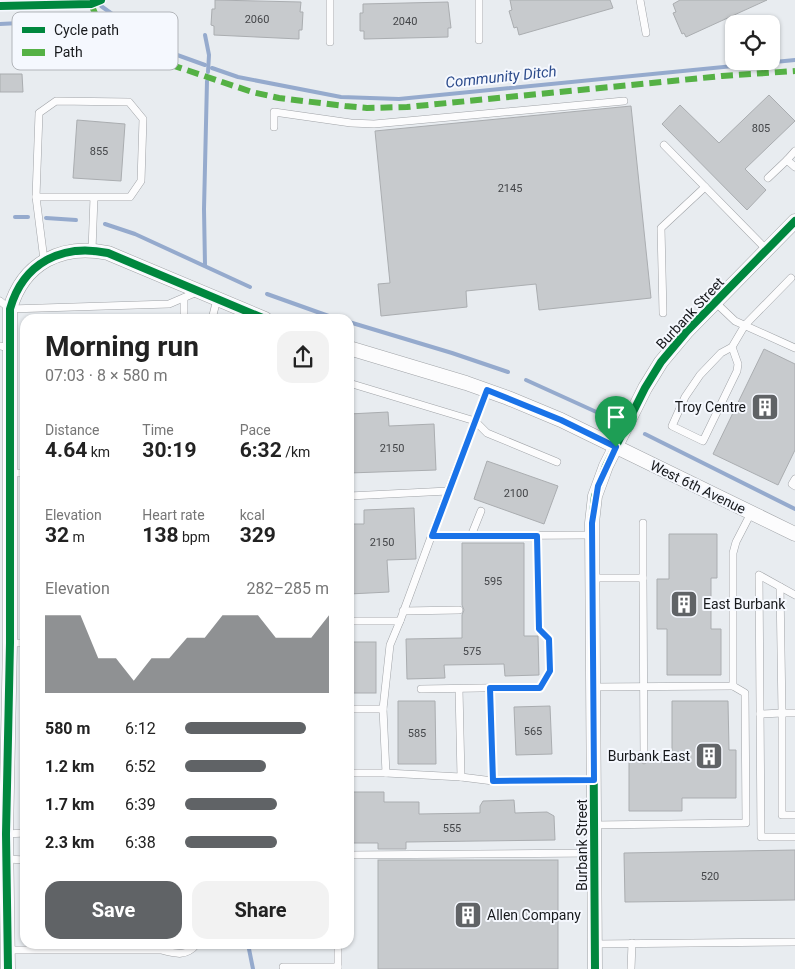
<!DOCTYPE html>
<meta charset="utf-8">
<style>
body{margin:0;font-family:Roboto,sans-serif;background:#f2f2f2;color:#222;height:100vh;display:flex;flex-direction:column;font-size:19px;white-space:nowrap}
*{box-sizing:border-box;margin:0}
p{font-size:16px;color:#767676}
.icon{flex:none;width:28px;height:28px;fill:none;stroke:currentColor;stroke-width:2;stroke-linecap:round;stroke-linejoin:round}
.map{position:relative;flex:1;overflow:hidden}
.side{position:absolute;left:20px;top:314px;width:334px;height:635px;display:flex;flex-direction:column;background:#fff;border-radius:15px;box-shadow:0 1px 4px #0004}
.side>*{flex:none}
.fabs{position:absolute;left:725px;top:15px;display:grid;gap:10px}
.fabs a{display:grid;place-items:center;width:55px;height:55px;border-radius:10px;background:#fff;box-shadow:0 1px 4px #0004;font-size:25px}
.pin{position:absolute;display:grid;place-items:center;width:42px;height:42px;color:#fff;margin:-51px -21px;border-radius:50% 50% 50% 0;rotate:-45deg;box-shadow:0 0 5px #0007}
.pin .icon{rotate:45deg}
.round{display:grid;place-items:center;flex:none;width:52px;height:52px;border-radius:15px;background:#f2f2f2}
.overview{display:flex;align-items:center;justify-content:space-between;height:85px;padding:0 25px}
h1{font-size:28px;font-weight:700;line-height:38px}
.figures{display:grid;grid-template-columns:repeat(3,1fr);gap:8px;height:85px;padding:5px 25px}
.figures div{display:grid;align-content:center}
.figures b{font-size:21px;font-weight:700}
.figures small{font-size:14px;font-weight:400}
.figures p{font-size:14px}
.chart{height:140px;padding:10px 25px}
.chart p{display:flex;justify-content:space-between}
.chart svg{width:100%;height:90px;margin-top:5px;fill:#606366;opacity:.7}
.cta{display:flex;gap:10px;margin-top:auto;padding:10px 25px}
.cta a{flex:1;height:58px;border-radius:15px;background:#606366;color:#fff;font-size:20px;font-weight:700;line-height:58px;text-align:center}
.cta a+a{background:#f2f2f2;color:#222}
ul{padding:0 25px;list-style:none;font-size:16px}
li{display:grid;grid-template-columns:80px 60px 1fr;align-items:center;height:38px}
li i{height:12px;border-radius:6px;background:#606366}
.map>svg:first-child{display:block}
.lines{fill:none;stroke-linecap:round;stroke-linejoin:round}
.stream{stroke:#95aacd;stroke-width:4}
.building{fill:#c7cacd;stroke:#aaadb0}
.service-casing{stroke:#a0a3a7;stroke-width:8}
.minor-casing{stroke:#a0a3a7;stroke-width:15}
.service{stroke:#fcfcfd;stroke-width:7}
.minor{stroke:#fcfcfd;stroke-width:14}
.quiet{stroke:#55b145;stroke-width:6;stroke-dasharray:12 6;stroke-linecap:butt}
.cycleway-casing{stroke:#f5f8fe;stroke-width:11}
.cycleway{stroke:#00873e;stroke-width:8}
.route-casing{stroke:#fff;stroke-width:10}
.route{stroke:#1a73e8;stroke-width:6}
.labels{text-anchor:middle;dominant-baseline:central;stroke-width:4;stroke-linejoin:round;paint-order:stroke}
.number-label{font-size:11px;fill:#434548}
.street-label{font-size:14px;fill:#17191c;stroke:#f5f8fe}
.poi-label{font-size:14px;fill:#17191c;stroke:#f5f8fe;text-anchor:end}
.water-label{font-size:15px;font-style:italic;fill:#2d4c8c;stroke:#f5f8fe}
.key{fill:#f5f8fe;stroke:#b2b5ba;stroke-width:1}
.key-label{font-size:14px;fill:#17191c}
</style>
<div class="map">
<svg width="795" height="969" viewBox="0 0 795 969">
<rect width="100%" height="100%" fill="#e8ecf0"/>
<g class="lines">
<g class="stream">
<polyline points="101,6 122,21 135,39"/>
<polyline points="0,24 80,20 205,65"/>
<polyline points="205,35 209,55 208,72"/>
<polyline points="212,68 238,77 341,97 399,99 795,60"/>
<polyline points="15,217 28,217"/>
<polyline points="46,218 76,220"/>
<polyline points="105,224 135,234 250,287"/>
<polyline points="205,265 204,209 207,81"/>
<polyline points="267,294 337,319"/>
<polyline points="349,322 452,353 508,372"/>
<polyline points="526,380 603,415"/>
<polyline points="25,408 25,409"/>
<polyline points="645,434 795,509"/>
<polyline points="248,944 253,969"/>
</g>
</g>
<g class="building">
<polygon points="215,0 301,2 300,12 303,12 302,30 299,30 299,39 214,35 214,26 211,25 212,9 215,9"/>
<polygon points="510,0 610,0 613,8 519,35 517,27 514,28 509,11 512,10"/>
<polygon points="680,0 767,0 686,37 684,33 682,34 673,13 676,12 673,4"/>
<polygon points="448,2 451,28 448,28 448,37 364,39 364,31 360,31 360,13 363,13 363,4"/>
<polygon points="0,74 22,74 23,92 0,92"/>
<polygon points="769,95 795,121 745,169 766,190 747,210 662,124 680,105 719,143"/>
<polygon points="631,106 651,298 539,310 536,284 466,291 467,307 381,316 378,284 390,283 375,131"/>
<polygon points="77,120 125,124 121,181 73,178"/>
<polygon points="764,349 795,364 795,450 778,485 713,454"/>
<polygon points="388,412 389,426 434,424 436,470 349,473 349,414"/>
<polygon points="487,461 558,486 544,524 474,499"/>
<polygon points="414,508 416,559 387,560 389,592 349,594 349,524 364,524 364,510"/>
<polygon points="669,534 717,534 717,578 711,578 711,629 721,629 721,675 667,675 667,629 657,629 657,579 669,579"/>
<polygon points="462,543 524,543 524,636 538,636 539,675 505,676 504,664 444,665 445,678 407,679 406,639 462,638 462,615 464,610 462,605"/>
<rect x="349" y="642" width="27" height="51"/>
<polygon points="398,701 435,701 436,764 398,764"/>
<polygon points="672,701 728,701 729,750 736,750 736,798 682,798 682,811 629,811 629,761 639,761 644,764 649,761 672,761"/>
<polygon points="550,706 552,754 516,755 514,707"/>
<polygon points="349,792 384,792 384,802 419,802 419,814 480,813 480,806 483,801 514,800 515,813 547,812 554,816 555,840 406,842 406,849 378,849 378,843 349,843"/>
<polygon points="795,850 795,900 625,902 624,853"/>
<rect x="378" y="860" width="180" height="109"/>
</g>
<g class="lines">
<g class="service-casing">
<g id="service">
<polyline points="330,0 330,42"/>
<polyline points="479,0 479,40"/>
<polyline points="640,0 646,33"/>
<polyline points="274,127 274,112 351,123 374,124 624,101"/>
<polyline points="664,145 767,250"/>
<polyline points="787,160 795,151"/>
<polyline points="768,178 787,160 795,167"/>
<polyline points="36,197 44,260"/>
<polyline points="92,250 94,197 130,197 141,181 143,119 129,102 56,101 39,113 36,197 94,197"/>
<polyline points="0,301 10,309 169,304 197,292"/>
<polyline points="715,302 735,321 795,348"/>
<polyline points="663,313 661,228 705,187"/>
<polyline points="184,319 184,298"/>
<polyline points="212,319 217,299"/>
<polyline points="0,346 10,348"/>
<polyline points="732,347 738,364 737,371 703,441 672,426 685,397 700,375 721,353 732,347 745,325 791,278"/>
<polyline points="349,383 475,421 487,433 557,462"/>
<polyline points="9,473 25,473"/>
<polyline points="795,479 792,484 795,486"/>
<polyline points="349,496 448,491 487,390"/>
<polyline points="643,523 643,578"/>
<polyline points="432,536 592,535"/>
<polyline points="471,536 481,511"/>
<polyline points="592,578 643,578 644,759"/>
<polyline points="795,595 759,575 761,837 795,837"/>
<polyline points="403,611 459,610"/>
<polyline points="349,621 400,621 448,491"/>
<polyline points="10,643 25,643"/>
<polyline points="593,687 733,686 733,553 736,542 751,513"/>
<polyline points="490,688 493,781"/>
<polyline points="421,689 540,687 550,671 549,639 539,629 537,536"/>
<polyline points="459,689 461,777"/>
<polyline points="349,709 383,709"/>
<polyline points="795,713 782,713 782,815 795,815"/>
<polyline points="760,714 782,713 780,587"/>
<polyline points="349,773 386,773 383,709 390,645 400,621"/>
<polyline points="386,773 461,777 493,781 594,780"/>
<polyline points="594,825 746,823 745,693 733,686"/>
<polyline points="6,834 25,833"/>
<polyline points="349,855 595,853"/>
<polyline points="7,859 25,860"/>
<polyline points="595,944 795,942"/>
<path d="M7,950H161C176,954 186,957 197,944"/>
<polyline points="283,967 338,967"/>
<polyline points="338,969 338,944"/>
<polyline points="631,969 632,943"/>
</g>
</g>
<g class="minor-casing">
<g id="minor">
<polyline points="349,348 466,383 508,398 561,420 795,534"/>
<path d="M8,969L6,834L10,643V309C23,263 62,243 108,253L265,319"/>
<polyline points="595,969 592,523 595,496 606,466 645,388 661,362 687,331 795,221"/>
</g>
</g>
<use href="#service" class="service"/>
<use href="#minor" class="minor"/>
<polyline class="quiet" points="91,4 107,41 115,46 252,92 279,98 345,106 367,108 407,107 722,76 795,71"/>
<g class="cycleway-casing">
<g id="cycleway">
<polyline points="0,6 91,4 101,0"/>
<path d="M8,969L6,834L10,643V309C23,263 62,243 108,253L265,319"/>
<polyline points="595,969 592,523 595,496 606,466 645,388 661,362 687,331 795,221"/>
</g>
</g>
<use href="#cycleway" class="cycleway"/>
</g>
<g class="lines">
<g class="route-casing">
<polygon id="route" points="487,390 561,420 616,447 598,486 592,523 594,780 493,781 490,688 540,688 550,671 549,639 539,629 537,536 432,536"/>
</g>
<use href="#route" class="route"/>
</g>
<defs>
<g id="building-square" transform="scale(1.4375)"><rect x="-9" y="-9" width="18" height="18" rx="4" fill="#606366" stroke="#f5f8fe"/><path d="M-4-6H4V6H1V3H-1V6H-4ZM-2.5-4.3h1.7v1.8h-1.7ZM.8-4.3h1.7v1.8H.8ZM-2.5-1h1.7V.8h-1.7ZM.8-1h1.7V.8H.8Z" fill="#fff"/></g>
</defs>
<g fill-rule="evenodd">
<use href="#building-square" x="765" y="407"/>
<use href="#building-square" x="684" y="604"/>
<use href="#building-square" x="709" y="756"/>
<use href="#building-square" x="468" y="915"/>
</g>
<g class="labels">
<g class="number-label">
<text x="257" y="19">2060</text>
<text x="405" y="21">2040</text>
<text x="761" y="128">805</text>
<text x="99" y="151">855</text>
<text x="510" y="188">2145</text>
<text x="392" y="448">2150</text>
<text x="516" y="493">2100</text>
<text x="382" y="542">2150</text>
<text x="493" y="581">595</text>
<text x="472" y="651">575</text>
<text x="533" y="731">565</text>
<text x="417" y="733">585</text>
<text x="452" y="828">555</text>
<text x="710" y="876">520</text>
</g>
<g class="street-label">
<text transform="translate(690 313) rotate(-47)">Burbank Street</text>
<text transform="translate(698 487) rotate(26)">West 6th Avenue</text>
<text transform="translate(582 845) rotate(-90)">Burbank Street</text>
</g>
<g class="poi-label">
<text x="746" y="407">Troy Centre</text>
<text x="703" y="604" text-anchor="start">East Burbank</text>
<text x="690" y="756">Burbank East</text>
<text x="487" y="915" text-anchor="start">Allen Company</text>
</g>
<g class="water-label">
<text transform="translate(501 77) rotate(-6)">Community Ditch</text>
</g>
</g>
<rect x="12" y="12" width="166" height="58" rx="8" class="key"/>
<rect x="22" y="27" width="23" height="6" fill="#00873e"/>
<rect x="22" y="49" width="23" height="7" fill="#55b145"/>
<g class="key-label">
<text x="54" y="35">Cycle path</text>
<text x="54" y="57">Path</text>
</g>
</svg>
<div class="fabs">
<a><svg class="icon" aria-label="locate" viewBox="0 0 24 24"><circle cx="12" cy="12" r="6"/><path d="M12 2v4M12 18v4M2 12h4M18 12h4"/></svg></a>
</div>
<div class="pin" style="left:616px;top:447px;background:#1e9e55"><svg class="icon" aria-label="arrive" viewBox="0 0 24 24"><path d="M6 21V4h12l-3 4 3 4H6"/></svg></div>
<section class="side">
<div class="overview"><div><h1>Morning run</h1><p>07:03 · 8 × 580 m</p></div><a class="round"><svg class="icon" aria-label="share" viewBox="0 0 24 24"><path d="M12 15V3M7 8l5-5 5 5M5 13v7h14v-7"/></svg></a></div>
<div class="figures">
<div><p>Distance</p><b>4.64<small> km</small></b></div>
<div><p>Time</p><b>30:19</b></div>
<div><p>Pace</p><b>6:32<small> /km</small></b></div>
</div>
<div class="figures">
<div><p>Elevation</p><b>32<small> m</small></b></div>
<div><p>Heart rate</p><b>138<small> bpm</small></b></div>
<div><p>kcal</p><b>329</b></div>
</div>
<div class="chart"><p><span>Elevation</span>282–285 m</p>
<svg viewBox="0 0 160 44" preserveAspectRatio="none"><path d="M0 44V6L10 6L20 6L30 27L40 27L50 38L60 27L70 27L80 17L90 17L100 6L110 6L120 6L130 17L140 17L150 17L160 6V44z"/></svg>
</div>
<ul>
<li><b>580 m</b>6:12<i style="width:84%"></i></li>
<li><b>1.2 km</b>6:52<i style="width:56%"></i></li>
<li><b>1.7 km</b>6:39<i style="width:64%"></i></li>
<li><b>2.3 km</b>6:38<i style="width:64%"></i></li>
</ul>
<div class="cta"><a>Save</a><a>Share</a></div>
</section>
</div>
